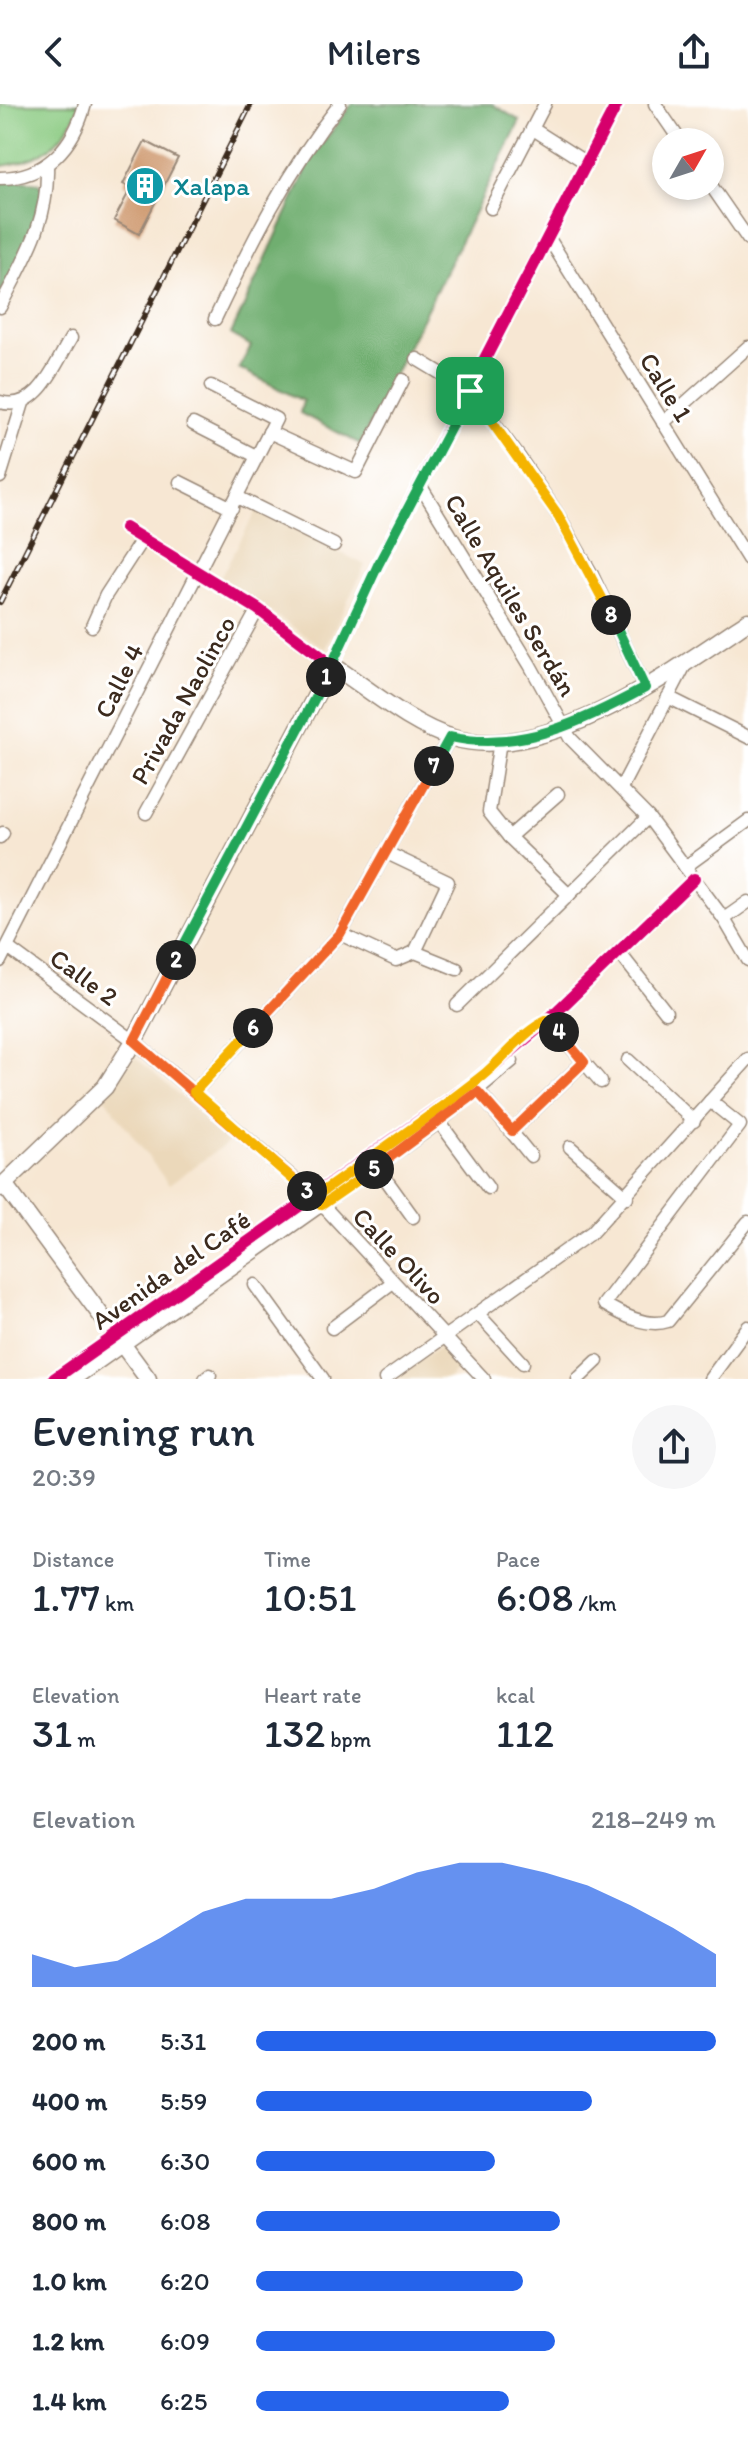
<!DOCTYPE html>
<meta charset="utf-8">
<style>
body{margin:0;font-family:Itim,sans-serif;background:#f6f6f7;color:#1f2937;height:100vh;display:flex;flex-direction:column;font-size:30px;white-space:nowrap}
*{box-sizing:border-box;margin:0}
p{font-size:26px;color:#747a83}
.icon{flex:none;width:44px;height:44px;fill:none;stroke:currentColor;stroke-width:2;stroke-linecap:round;stroke-linejoin:round}
.map{position:relative;height:1275px;overflow:hidden}
.panel{display:flex;flex-direction:column;background:#fff;flex:1}
.panel>*{flex:none}
.needle{width:52px;rotate:51deg}
.tools{position:absolute;left:652px;top:24px;display:grid;gap:16px}
.tools a{display:grid;place-items:center;width:72px;height:72px;border-radius:50%;background:#fff;box-shadow:0 4px 12px #0003;font-size:40px}
.pin{position:absolute;display:grid;place-items:center;width:68px;height:68px;color:#fff;margin:-34px;border-radius:16px;box-shadow:0 4px 12px #0006}
.km{position:absolute;width:40px;height:40px;margin:-20px;border-radius:50%;background:#222;color:#fff;font-size:22px;line-height:40px;text-align:center}
.round{display:grid;place-items:center;flex:none;width:84px;height:84px;border-radius:42px;background:#f6f6f7}
.head{display:flex;align-items:center;justify-content:space-between;height:136px;padding:0 32px}
h1{font-size:44px;font-weight:600;line-height:60px}
.stats{display:grid;grid-template-columns:repeat(3,1fr);gap:12px;height:136px;padding:8px 32px}
.stats div{display:grid;align-content:center}
.stats b{font-size:40px;font-weight:600}
.stats small{font-size:22px;font-weight:400}
.stats p{font-size:22px}
.chart{height:224px;padding:16px 32px}
.chart p{display:flex;justify-content:space-between}
.chart svg{width:100%;height:144px;margin-top:8px;fill:#2563eb;opacity:.7}
ul{padding:0 32px;list-style:none;font-size:26px}
li{display:grid;grid-template-columns:128px 96px 1fr;align-items:center;height:60px}
li i{height:20px;border-radius:10px;background:#2563eb}
header{display:flex;justify-content:space-between;align-items:center;height:104px;padding:0 32px;background:#fff;font-size:36px;font-weight:600}
.map>svg:first-child{display:block}
.built{fill:#ebd8ba}
.green{fill:#8aca81;stroke:#627a50;stroke-width:2}
.forest{fill:#6fae6f;stroke:#556c46;stroke-width:2}
.building{fill:#d09d74}
.lines{fill:none;stroke-linecap:round;stroke-linejoin:round}
.minor-casing{stroke:#998878;stroke-width:15}
.major-casing{stroke:#998878;stroke-width:19}
.minor{stroke:#fff;stroke-width:12}
.major{stroke:#fff;stroke-width:16}
.rail-casing{stroke:#3b2a1e;stroke-width:6}
.rail{stroke:#fff;stroke-width:3;stroke-dasharray:9;stroke-linecap:butt}
.cycleway-casing{stroke:#fff;stroke-width:17}
.cycleway{stroke:#d6006c;stroke-width:12}
.split-1-casing{stroke:#fff;stroke-width:16}
.split-2-casing{stroke:#fff;stroke-width:16}
.split-3-casing{stroke:#fff;stroke-width:16}
.split-4-casing{stroke:#fff;stroke-width:16}
.split-5-casing{stroke:#fff;stroke-width:16}
.split-6-casing{stroke:#fff;stroke-width:16}
.split-7-casing{stroke:#fff;stroke-width:16}
.split-8-casing{stroke:#fff;stroke-width:16}
.split-9-casing{stroke:#fff;stroke-width:16}
.split-1{stroke:#22a559;stroke-width:10}
.split-2{stroke:#22a559;stroke-width:10}
.split-3{stroke:#f0652b;stroke-width:10}
.split-4{stroke:#f5b400;stroke-width:10}
.split-5{stroke:#f0652b;stroke-width:10}
.split-6{stroke:#f5b400;stroke-width:10}
.split-7{stroke:#f0652b;stroke-width:10}
.split-8{stroke:#22a559;stroke-width:10}
.split-9{stroke:#f5b400;stroke-width:10}
.labels{text-anchor:middle;dominant-baseline:central;stroke-width:6;stroke-linejoin:round;paint-order:stroke}
.culture-label{font-size:26px;fill:#0d838f;stroke:#fff;text-anchor:start}
.street-label{font-size:26px;fill:#3b2a1e;stroke:#fff}
</style>
<header><svg class="icon" aria-label="back" viewBox="0 0 24 24"><path d="M15 5l-7 7 7 7"/></svg>Milers<svg class="icon" aria-label="share" viewBox="0 0 24 24"><path d="M12 15V3M7 8l5-5 5 5M5 13v7h14v-7"/></svg></header>
<div class="map">
<svg width="748" height="1275" viewBox="0 0 748 1275">
<rect width="100%" height="100%" fill="#fff"/>
<filter id="ink" filterUnits="userSpaceOnUse"><feTurbulence type="fractalNoise" baseFrequency=".0125" numOctaves="2"/><feDisplacementMap in="SourceGraphic" scale="16" xChannelSelector="R" yChannelSelector="G"/><feConvolveMatrix kernelMatrix="1 2 1 2 8 2 1 2 1" color-interpolation-filters="sRGB"/></filter>
<filter id="wash" filterUnits="userSpaceOnUse"><feTurbulence type="fractalNoise" baseFrequency=".006" numOctaves="4" result="noise"/><feDisplacementMap in="SourceGraphic" scale="32" xChannelSelector="R" yChannelSelector="G"/><feGaussianBlur stdDeviation="1.8" result="paint"/><feColorMatrix in="noise" values="0 0 0 0 0 0 0 0 0 0 0 0 0 0 0 0 0 1.4 0 .05"/><feComposite in="paint" operator="in"/></filter>
<g filter="url(#wash)">
<rect width="100%" height="100%" fill="#f7e7d3"/>
<g class="built">
<polygon points="257,406 365,461 325,545 220,474"/>
<polygon points="135,953 231,1036 169,1081 105,994"/>
<polygon points="444,1239 459,1264 447,1275 395,1275"/>
</g>
<path class="green" d="M0,0H80C64,39 43,56 1,62Z"/>
<g class="forest">
<polygon points="352,0 492,0 520,17 360,340 300,309 303,297 239,264 251,242 231,230 313,52"/>
<polygon points="0,75 39,79 43,87 23,150 0,191"/>
</g>
<g id="blocks">
<polygon class="building" points="145,37 178,54 139,130 114,116 131,84 123,80"/>
</g>
</g>
<g filter="url(#ink)">
<use href="#blocks" fill-opacity="0" stroke="#998878" stroke-width="2"/>
<g class="lines">
<g class="minor-casing">
<g id="minor">
<polyline points="655,0 681,38"/>
<polyline points="533,25 585,58"/>
<path d="M0,74C46,74 74,42 85,0"/>
<polyline points="710,80 748,135"/>
<polyline points="491,104 545,0"/>
<polyline points="548,133 748,455"/>
<path d="M0,203C25,154 49,118 47,61"/>
<path d="M215,215C251,139 287,67 340,0"/>
<polyline points="417,255 470,287 519,353 558,411 591,469 645,584"/>
<path d="M0,298C38,309 55,260 71,234"/>
<polyline points="663,319 748,243"/>
<polyline points="193,320 256,352"/>
<polyline points="269,328 356,368 403,276"/>
<polyline points="0,373 23,299"/>
<polyline points="180,378 232,404"/>
<polyline points="420,381 530,561 570,634 648,713 724,815 748,856"/>
<polyline points="237,393 334,441"/>
<polyline points="125,424 258,505 332,561 378,461 617,0"/>
<polyline points="92,522 106,491 143,434"/>
<polyline points="668,593 748,633"/>
<polyline points="500,637 489,708 509,733 569,791"/>
<polyline points="621,684 686,559"/>
<polyline points="146,709 258,505"/>
<polyline points="0,733 3,729"/>
<polyline points="509,733 558,690"/>
<polyline points="387,749 448,778 415,848"/>
<polyline points="685,763 748,717"/>
<polyline points="724,815 748,798"/>
<polyline points="340,830 396,856 415,848 457,865"/>
<polyline points="8,844 134,937 315,1093 484,1275"/>
<polyline points="618,847 666,908"/>
<polyline points="0,857 276,315 211,282"/>
<polyline points="457,901 648,713"/>
<polyline points="548,916 601,978"/>
<polyline points="628,956 694,1017"/>
<polyline points="474,982 531,1052"/>
<polyline points="194,988 340,830 450,633"/>
<path d="M710,997L740,1021L604,1200C622,1211 647,1224 668,1217L748,1118"/>
<polyline points="435,1012 488,1084"/>
<polyline points="512,1027 584,958"/>
<polyline points="570,1043 627,1093"/>
<polyline points="377,1063 413,1113"/>
<polyline points="255,1181 323,1275"/>
<polyline points="479,1211 523,1259"/>
<polyline points="332,1224 393,1178"/>
<polyline points="54,1275 472,980 548,916 694,775"/>
<polyline points="75,1275 439,1018 512,957"/>
<polyline points="205,1275 210,1271"/>
<polyline points="385,1275 592,1128 748,955"/>
<polyline points="578,1275 597,1257"/>
<polyline points="710,1275 748,1223"/>
</g>
</g>
<g class="major-casing">
<g id="major">
<polyline points="4,1080 148,1275"/>
<path d="M0,1084L105,983L134,937L332,561C369,585 410,621 453,634C544,661 676,566 748,517"/>
</g>
</g>
<use href="#minor" class="minor"/>
<use href="#major" class="major"/>
<g class="rail-casing">
<polyline id="rail" points="0,498 251,0"/>
</g>
<use href="#rail" class="rail"/>
<g class="cycleway-casing">
<g id="cycleway">
<polyline points="125,424 258,505 332,561 378,461 617,0"/>
<polyline points="54,1275 472,980 548,916 694,775"/>
</g>
</g>
<use href="#cycleway" class="cycleway"/>
</g>
</g>
<g class="lines" filter="url(#ink)">
<g class="split-1-casing">
<polyline id="split-1" points="326,573 378,461 470,287"/>
</g>
<g class="split-2-casing">
<polyline id="split-2" points="176,856 326,573"/>
</g>
<g class="split-3-casing">
<polyline id="split-3" points="176,856 134,937 307,1087"/>
</g>
<g class="split-4-casing">
<path id="split-4" d="M307,1087L315,1093C371,1053 428,1015 482,972C503,955 524,926 548,916L559,928"/>
</g>
<g class="split-5-casing">
<polyline id="split-5" points="374,1065 478,988 512,1027 584,958 559,928"/>
</g>
<g class="split-6-casing">
<polyline id="split-6" points="253,924 194,988 322,1101 374,1065"/>
</g>
<g class="split-7-casing">
<polyline id="split-7" points="253,924 340,830 434,662"/>
</g>
<g class="split-8-casing">
<path id="split-8" d="M434,662L450,633C520,649 586,616 645,584L611,511"/>
</g>
<g class="split-9-casing">
<polyline id="split-9" points="470,287 558,411 611,511"/>
</g>
<use href="#split-1" class="split-1"/>
<use href="#split-2" class="split-2"/>
<use href="#split-3" class="split-3"/>
<use href="#split-4" class="split-4"/>
<use href="#split-5" class="split-5"/>
<use href="#split-6" class="split-6"/>
<use href="#split-7" class="split-7"/>
<use href="#split-8" class="split-8"/>
<use href="#split-9" class="split-9"/>
</g>
<defs>
<g id="building-disc" transform="scale(2)"><circle r="9.5" fill="#0f9aa8" stroke="#fff"/><path d="M-4-6H4V6H1V3H-1V6H-4ZM-2.5-4.3h1.7v1.8h-1.7ZM.8-4.3h1.7v1.8H.8ZM-2.5-1h1.7V.8h-1.7ZM.8-1h1.7V.8H.8Z" fill="#fff"/></g>
</defs>
<g fill-rule="evenodd">
<use href="#building-disc" x="145" y="82"/>
</g>
<g class="labels">
<g class="culture-label">
<text x="173" y="82">Xalapa</text>
</g>
<g class="street-label">
<text transform="translate(666 283) rotate(58)">Calle 1</text>
<text transform="translate(511 491) rotate(59)">Calle Aquiles Serdán</text>
<text transform="translate(119 577) rotate(-64)">Calle 4</text>
<text transform="translate(183 596) rotate(-61)">Privada Naolinco</text>
<text transform="translate(84 873) rotate(36)">Calle 2</text>
<text transform="translate(399 1152) rotate(47)">Calle Olivo</text>
<text transform="translate(171 1166) rotate(-35)">Avenida del Café</text>
</g>
</g>
</svg>
<div class="tools">
<a><svg class="needle" viewBox="-14 -14 28 28"><path d="M0-13l5 13h-10z" fill="#e53935"/><path d="M0 13l5-13h-10z" fill="#747a83"/></svg></a>
</div>
<div class="pin" style="left:470px;top:287px;background:#1e9e55"><svg class="icon" aria-label="arrive" viewBox="0 0 24 24"><path d="M6 21V4h12l-3 4 3 4H6"/></svg></div>
<b class="km" style="left:326px;top:573px">1</b>
<b class="km" style="left:176px;top:856px">2</b>
<b class="km" style="left:307px;top:1087px">3</b>
<b class="km" style="left:559px;top:928px">4</b>
<b class="km" style="left:374px;top:1065px">5</b>
<b class="km" style="left:253px;top:924px">6</b>
<b class="km" style="left:434px;top:662px">7</b>
<b class="km" style="left:611px;top:511px">8</b>
</div>
<section class="panel">
<div class="head"><div><h1>Evening run</h1><p>20:39</p></div><a class="round"><svg class="icon" aria-label="share" viewBox="0 0 24 24"><path d="M12 15V3M7 8l5-5 5 5M5 13v7h14v-7"/></svg></a></div>
<div class="stats">
<div><p>Distance</p><b>1.77<small> km</small></b></div>
<div><p>Time</p><b>10:51</b></div>
<div><p>Pace</p><b>6:08<small> /km</small></b></div>
</div>
<div class="stats">
<div><p>Elevation</p><b>31<small> m</small></b></div>
<div><p>Heart rate</p><b>132<small> bpm</small></b></div>
<div><p>kcal</p><b>112</b></div>
</div>
<div class="chart"><p><span>Elevation</span>218–249 m</p>
<svg viewBox="0 0 160 44" preserveAspectRatio="none"><path d="M0 44V34L10 38L20 36L30 29L40 21L50 17L60 17L70 17L80 14L90 9L100 6L110 6L120 9L130 13L140 19L150 26L160 34V44z"/></svg>
</div>
<ul>
<li><b>200 m</b>5:31<i style="width:100%"></i></li>
<li><b>400 m</b>5:59<i style="width:73%"></i></li>
<li><b>600 m</b>6:30<i style="width:52%"></i></li>
<li><b>800 m</b>6:08<i style="width:66%"></i></li>
<li><b>1.0 km</b>6:20<i style="width:58%"></i></li>
<li><b>1.2 km</b>6:09<i style="width:65%"></i></li>
<li><b>1.4 km</b>6:25<i style="width:55%"></i></li>
</ul>
</section>
